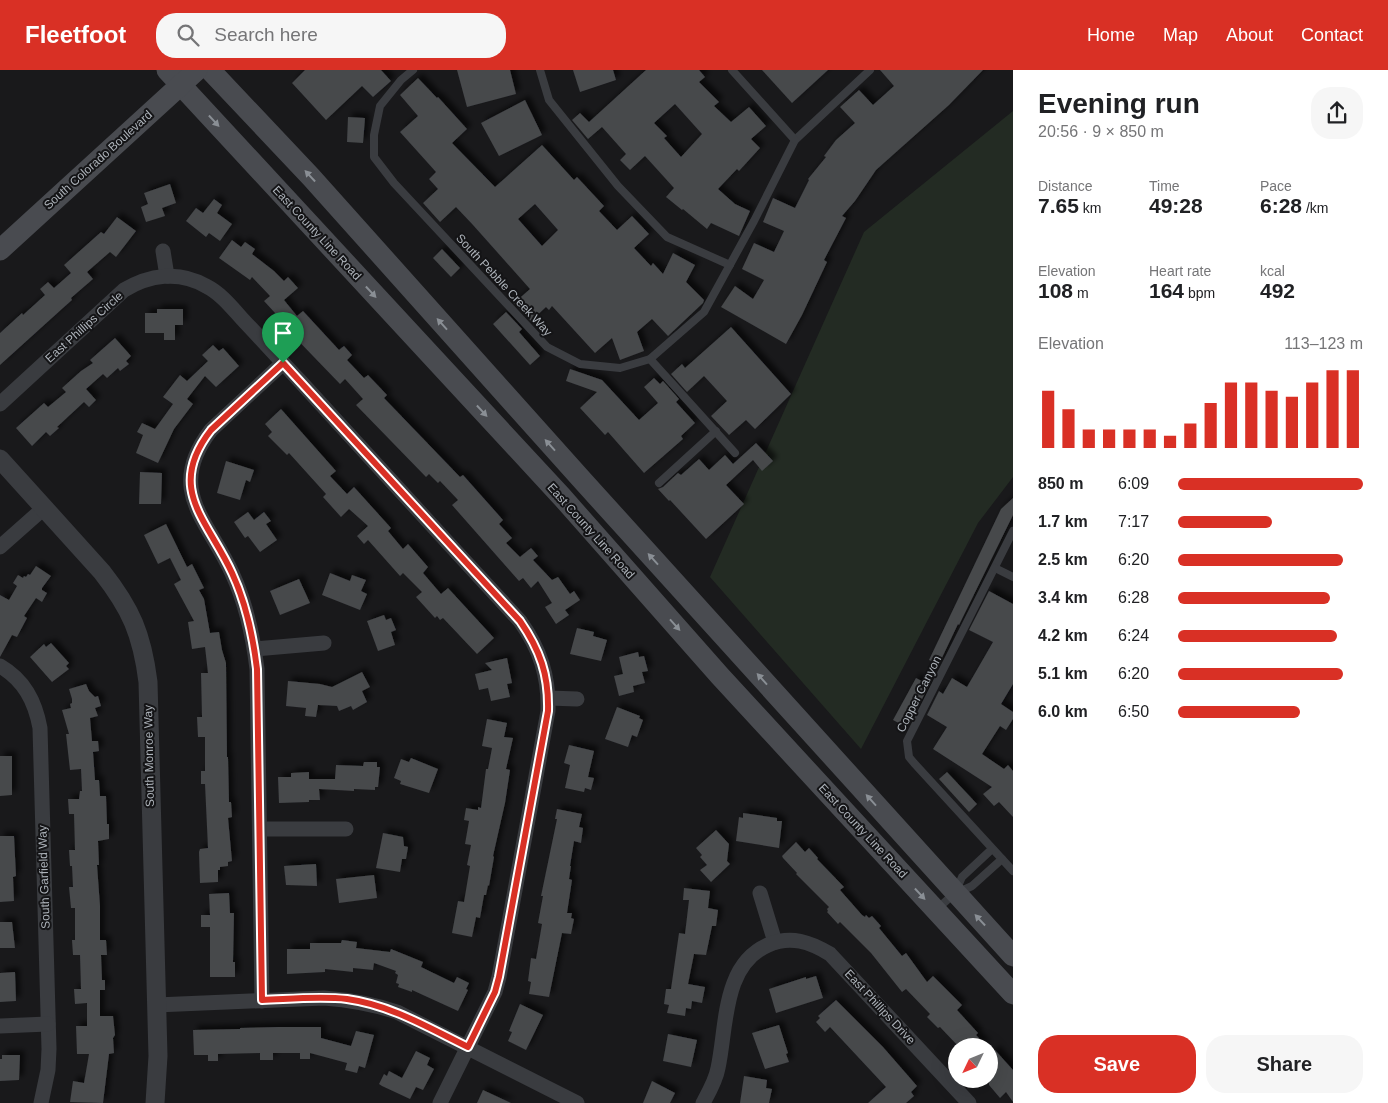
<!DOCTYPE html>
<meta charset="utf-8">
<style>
body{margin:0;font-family:Helvetica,sans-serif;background:#f6f6f6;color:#202124;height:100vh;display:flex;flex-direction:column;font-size:19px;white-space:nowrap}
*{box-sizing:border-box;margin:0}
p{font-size:16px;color:#757577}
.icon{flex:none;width:28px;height:28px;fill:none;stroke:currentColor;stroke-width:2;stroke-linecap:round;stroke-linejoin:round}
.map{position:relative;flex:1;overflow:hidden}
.side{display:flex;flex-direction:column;background:#fff;width:375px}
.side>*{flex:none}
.needle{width:32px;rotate:227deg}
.tools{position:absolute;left:948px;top:968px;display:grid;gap:10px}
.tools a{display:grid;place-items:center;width:50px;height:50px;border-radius:50%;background:#fff;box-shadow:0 5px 20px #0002;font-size:25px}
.pin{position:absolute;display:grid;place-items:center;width:42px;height:42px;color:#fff;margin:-51px -21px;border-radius:50% 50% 50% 0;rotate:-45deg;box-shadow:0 0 5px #0007}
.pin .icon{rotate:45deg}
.round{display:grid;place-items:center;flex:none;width:52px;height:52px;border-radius:20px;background:#f6f6f6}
.summary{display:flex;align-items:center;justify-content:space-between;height:85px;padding:0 25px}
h1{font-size:28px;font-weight:700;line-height:38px}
.metrics{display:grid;grid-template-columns:repeat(3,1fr);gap:8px;height:85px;padding:5px 25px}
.metrics div{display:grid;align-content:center}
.metrics b{font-size:21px;font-weight:700}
.metrics small{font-size:14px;font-weight:400}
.metrics p{font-size:14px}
.chart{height:140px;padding:10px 25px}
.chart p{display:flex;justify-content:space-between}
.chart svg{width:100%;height:90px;margin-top:5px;stroke:#d93025;stroke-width:6}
.action{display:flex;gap:10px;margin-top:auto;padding:10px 25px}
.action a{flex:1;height:58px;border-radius:20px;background:#d93025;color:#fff;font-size:20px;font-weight:700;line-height:58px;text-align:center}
.action a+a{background:#f6f6f6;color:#202124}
ul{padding:0 25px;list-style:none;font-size:16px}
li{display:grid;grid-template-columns:80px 60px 1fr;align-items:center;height:38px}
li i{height:12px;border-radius:6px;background:#d93025}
header{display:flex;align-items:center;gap:30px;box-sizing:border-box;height:70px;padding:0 25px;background:#d93025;color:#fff}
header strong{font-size:24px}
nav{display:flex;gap:28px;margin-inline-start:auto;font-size:18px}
.search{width:350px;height:45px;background:#f6f6f6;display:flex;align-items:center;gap:12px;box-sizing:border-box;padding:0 18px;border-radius:20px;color:#757577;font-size:19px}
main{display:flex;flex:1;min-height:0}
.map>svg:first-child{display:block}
.green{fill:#232b23}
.building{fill:#46484b;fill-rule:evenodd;filter:url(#shadow)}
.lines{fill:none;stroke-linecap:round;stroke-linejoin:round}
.service{stroke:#3a3c40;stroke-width:8}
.minor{stroke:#3a3c40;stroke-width:15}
.tertiary{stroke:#3a3c40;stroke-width:19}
.secondary{stroke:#494b50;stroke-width:21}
.oneway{fill:#8a8f95}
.route-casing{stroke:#fff;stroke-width:10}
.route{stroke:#d93025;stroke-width:6}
.labels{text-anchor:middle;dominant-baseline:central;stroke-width:4;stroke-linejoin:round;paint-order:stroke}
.street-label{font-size:12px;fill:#adb3ba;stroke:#141416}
</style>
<header>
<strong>Fleetfoot</strong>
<div class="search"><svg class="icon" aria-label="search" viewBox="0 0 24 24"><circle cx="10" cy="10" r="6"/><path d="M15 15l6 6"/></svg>Search here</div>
<nav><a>Home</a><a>Map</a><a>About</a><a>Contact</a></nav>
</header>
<main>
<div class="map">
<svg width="1013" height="1033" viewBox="0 0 1013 1033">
<defs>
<filter id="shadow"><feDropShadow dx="4.5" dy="-4.5" stdDeviation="2.5" flood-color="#0009"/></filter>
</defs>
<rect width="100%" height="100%" fill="#19191b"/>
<polygon class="green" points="1013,41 1013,407 978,453 861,679 710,507 864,162"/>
<g class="building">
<polygon points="305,0 381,0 391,11 373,27 362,16 326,50 292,13"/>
<polygon points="457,0 510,0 516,24 467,37"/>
<polygon points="573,0 613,0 616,10 580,22"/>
<path d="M646,0H699L705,7L699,12L719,32L714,36L731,52L749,37L766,56L751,69L760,78L739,101L737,99L718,119L735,134L750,141L739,166L711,153L707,159L683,139L682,140L666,127L674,118L645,86L630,100L620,90L626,84L602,57L588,69L572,50L580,43L589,52ZM675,34L702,64L681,87L664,68L667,66L654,53Z"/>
<polygon points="762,0 828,0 792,33"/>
<polygon points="880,0 983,0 949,35 876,100 855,131 842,146 846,148 824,190 827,192 802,245 786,274 721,237 735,216 753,229 764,210 742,199 754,173 774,182 784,161 763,152 773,128 795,138 809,110 808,109 826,87 824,86 836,70 855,53 840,37 859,20 873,35 894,16"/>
<path d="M418,8L437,28L438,27L467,59L452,73L495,117L542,75L574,110L577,107L604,136L599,141L617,160L632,146L649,164L634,178L651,196L653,193L663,204L673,183L695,195L686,212L704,230L703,233L668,266L652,249L637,262L644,281L620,290L612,268L595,283L552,236L549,240L546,237L531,251L514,233L530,219L473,155L456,137L440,152L423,133L438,119L429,109L436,102L400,62L418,46L400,25ZM535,134L558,160L542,176L518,149Z"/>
<polygon points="525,30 542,65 499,86 481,53"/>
<polygon points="348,47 365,48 363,73 347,72"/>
<polygon points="170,114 176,133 162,138 165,146 146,152 141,137 148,134 144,123"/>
<polygon points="214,129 222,135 217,143 232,154 220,171 209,163 206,167 186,151 196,138 203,143"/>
<polygon points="117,147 136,161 116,187 110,182 87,202 93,209 71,228 72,230 63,238 0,295 0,263 22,243 23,245 45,225 40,219 48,212 54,218 71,203 64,195 101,162 104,164"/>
<polygon points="232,170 241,177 245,172 255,179 252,184 274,201 284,211 288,207 298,218 284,230 297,246 303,241 339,280 344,276 352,285 347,290 364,308 368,305 387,325 384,328 460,407 463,405 503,450 499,454 512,468 506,473 520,487 531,478 538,486 533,490 552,510 558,507 570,524 574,521 580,530 565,540 569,545 556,554 545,537 552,533 538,511 531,518 523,508 519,511 452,435 458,430 440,411 438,413 429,404 426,407 356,335 363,329 345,309 340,314 285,257 287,256 264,231 270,226 252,207 250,210 219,188"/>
<polygon points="442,179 460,198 451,207 433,188"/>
<polygon points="157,239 183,239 183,255 175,255 175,270 164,270 164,263 145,263 145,243 157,243"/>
<polygon points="506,242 522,259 519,262 540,286 530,295 493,254"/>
<polygon points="731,257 791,324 755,359 746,350 729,365 711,346 727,331 704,306 687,322 671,304 682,294 685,298"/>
<polygon points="115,268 131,286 126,291 129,294 120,301 118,298 107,308 103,304 86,319 96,330 89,337 84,332 57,357 59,358 50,366 46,362 32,376 16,358 44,333 48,337 66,322 62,318 81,301 93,293 90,290"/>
<polygon points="213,275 219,281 223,278 239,296 216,317 205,306 187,329 193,334 174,359 158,393 136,383 143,365 137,362 142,353 155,359 173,334 163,327 180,305 187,311 208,291 202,285"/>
<polygon points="570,299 602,310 639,350 658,333 644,317 654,308 660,314 663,311 679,329 676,332 695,353 681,366 683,369 644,403 608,362 605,365 580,338 597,322 566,311"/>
<polygon points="281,339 336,401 330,406 347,424 354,417 391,458 388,461 403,479 408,474 428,497 423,503 441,524 448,518 494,568 477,584 443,548 440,550 437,546 435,548 416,527 422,522 403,503 400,506 368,470 364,474 357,466 368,456 349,439 341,447 323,427 326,424 289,383 287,385 268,366 272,362 265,354"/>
<polygon points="756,373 773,391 762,401 753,390 726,415 744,434 706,469 670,430 669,431 658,419 663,417 678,403 681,405 699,389 709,400 725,385 733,394"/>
<polygon points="226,391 254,400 250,412 246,410 240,430 217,423"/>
<polygon points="140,402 162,403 161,434 139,434"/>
<polygon points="1013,428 1013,445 959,555 958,554 939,594 929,590 1001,439"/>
<polygon points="248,442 254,450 264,442 271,451 266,454 277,470 260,482 248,466 245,468 234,452"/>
<polygon points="166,454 187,497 192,494 204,518 199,520 204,529 210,563 219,562 222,580 226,593 227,687 228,687 229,732 231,732 232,747 228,748 232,791 228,792 228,796 220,797 220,800 218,800 218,812 200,813 199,782 200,779 208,778 205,714 201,714 201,701 205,701 205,667 198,667 197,647 202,647 201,603 208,603 205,577 192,579 188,552 194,551 174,514 181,510 170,488 158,494 144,465"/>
<polygon points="36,496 51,506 42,518 42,520 47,523 42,532 36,528 24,546 27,548 17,567 12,565 0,587 0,525 9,530 17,516 13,513 18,505 23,508 24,506 26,507 28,504 30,505"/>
<polygon points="330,503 350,511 352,505 366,510 361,521 367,524 360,540 322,525"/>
<polygon points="299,509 310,533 280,545 270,521"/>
<polygon points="989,521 1013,534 1013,614 1001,634 1013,642 1013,649 1006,660 1000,656 982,684 1004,699 1008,695 1013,701 1013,747 999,732 994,736 983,724 992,717 933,679 947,657 927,645 939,621 943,624 952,608 967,617 993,572 969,560"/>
<polygon points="384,545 386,550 391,548 396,560 391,562 395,575 378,581 367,551"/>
<polygon points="577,558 594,562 593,566 607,570 601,591 570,584"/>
<polygon points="51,573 69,593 66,596 69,599 52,612 30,587 44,574 46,577"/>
<polygon points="638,582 639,587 644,586 648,601 642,602 645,613 633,616 634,622 619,626 614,606 623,604 619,587"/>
<polygon points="507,588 512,613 507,614 510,627 491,631 488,618 479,620 475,604 492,600 485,593"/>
<polygon points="362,602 370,617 362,621 367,632 353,640 351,636 339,641 337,636 318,635 316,647 305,646 306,638 286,636 288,611 320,614 332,617"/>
<polygon points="916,608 929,615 917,639 914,638 904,656 893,650"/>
<polygon points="86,614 89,621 95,627 98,626 101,636 95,638 98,646 90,648 92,671 98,671 99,681 93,682 95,710 99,710 100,726 106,726 107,754 109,754 109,769 98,771 99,795 97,795 100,836 100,870 106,870 107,885 101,885 102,910 105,910 105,920 100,920 100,946 113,946 115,965 113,968 114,983 109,984 103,1033 70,1032 73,1011 84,1013 89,984 77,984 76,956 87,956 87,933 75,934 74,919 81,919 80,885 73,885 72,870 75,870 75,838 71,838 69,817 73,817 72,796 70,796 69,780 75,780 74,744 69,744 68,729 79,729 80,721 82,721 81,699 70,700 66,664 69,664 62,640 71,638 70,634 72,633 72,629 69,619"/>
<polygon points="617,637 640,646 639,648 643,650 637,667 632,665 628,677 605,669"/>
<polygon points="487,649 507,653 504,667 513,668 506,699 510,700 505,733 493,786 494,787 489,816 488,815 486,825 484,825 480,848 476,847 472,867 452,863 458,831 464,832 470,796 467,795 471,775 465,774 469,751 464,750 466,738 478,740 478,737 481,738 486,699 488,699 492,678 482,676"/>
<polygon points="569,675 594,681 588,707 594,708 591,720 585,718 584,722 565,718 570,695 564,693"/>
<polygon points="0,686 12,686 12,725 0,726"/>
<polygon points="411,688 438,699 429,723 400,714 401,711 394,708 401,689 409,692"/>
<polygon points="364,692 377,692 377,697 380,697 378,717 375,717 375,720 354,719 354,721 319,719 320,730 309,730 309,732 279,733 278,707 291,707 291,703 309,702 309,709 335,709 336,695 363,696"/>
<polygon points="947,702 977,734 969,742 939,709"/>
<polygon points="557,739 582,744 579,757 583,758 581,773 574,771 570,796 571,796 569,809 572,810 567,843 572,843 571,848 574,849 571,864 562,863 549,927 529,924 531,912 528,911 531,888 536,889 542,854 538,853 543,826 541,826 557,749 555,749"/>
<polygon points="743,743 777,748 777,751 782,751 779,778 736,771 739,747 743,748"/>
<polygon points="716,760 729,774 727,791 730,794 711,812 700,800 707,795 700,787 702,785 696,778"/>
<polygon points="383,763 403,767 404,776 408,777 406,789 402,789 400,802 376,798"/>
<polygon points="0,766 14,766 16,806 13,807 14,831 0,832"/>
<polygon points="796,772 805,782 809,778 818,788 817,789 844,817 840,820 862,845 865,847 866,845 869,848 872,846 881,856 879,858 902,886 906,883 927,912 933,906 962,935 957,940 978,963 976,965 987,976 958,976 940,957 938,958 927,947 930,944 906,919 902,922 871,883 840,852 838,854 827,842 828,841 827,839 829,837 796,804 797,803 783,788 782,786"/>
<polygon points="316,794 317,816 286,815 284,796"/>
<polygon points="374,805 377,828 339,833 336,809"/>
<polygon points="684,818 710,821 708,838 718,840 716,856 712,856 706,885 694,884 688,914 705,917 702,933 692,931 691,939 686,938 685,946 667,943 669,935 664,934 666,919 671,919 679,863 685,864 689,830 683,830"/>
<polygon points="229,823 230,843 234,843 233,892 235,892 235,907 210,907 210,857 201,857 201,845 210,845 209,824"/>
<polygon points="0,852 12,852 15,878 0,878"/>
<polygon points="342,870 357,872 356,878 390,882 391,879 423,892 421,897 454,913 457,907 469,913 466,919 468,920 458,941 412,920 412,922 398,917 399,914 396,913 398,905 395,903 396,901 374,893 373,900 353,898 353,902 325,899 325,902 287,904 287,879 310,879 310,873 341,873"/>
<polygon points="15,902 16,931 0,932 0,903"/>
<polygon points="816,906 823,928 776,943 769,919 806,907 806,909"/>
<polygon points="836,930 883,977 917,1016 911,1022 914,1026 906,1033 868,1033 886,1017 830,957 825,962 816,952 820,948 818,946"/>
<polygon points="520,934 543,945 526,980 508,971 512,962 509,961"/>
<polygon points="779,955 788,983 786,984 789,992 765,999 752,963"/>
<polygon points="278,957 321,957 321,968 351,976 356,961 374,965 365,998 359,996 357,1003 345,1000 347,993 310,983 310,989 300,989 300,983 273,983 273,990 260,990 260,983 218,984 218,991 208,991 208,985 194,985 193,960 240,959 240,958"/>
<polygon points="668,964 697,970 691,997 663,991"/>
<polygon points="995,980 1013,1000 1013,1032 1006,1022 1000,1028 989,1015 989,985"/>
<polygon points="416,981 430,988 427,995 434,999 423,1020 416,1017 410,1029 382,1016 379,1014 384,1004 387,1006 389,1001 402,1008"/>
<polygon points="2,985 20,985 19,1010 0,1011 0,989 2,989"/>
<polygon points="744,1006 767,1010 766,1018 772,1019 769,1033 740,1033"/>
<polygon points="652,1011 675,1023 670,1033 643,1033"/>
<polygon points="483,1020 511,1033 477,1033"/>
</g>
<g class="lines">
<g class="service">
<polyline points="413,0 401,10 380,36 374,65 374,87 394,113 547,277 580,294 620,298 650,289 704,242 754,151 795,70 870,0"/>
<polyline points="540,0 549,30 618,116 667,167 730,195"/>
<polyline points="732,0 795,70"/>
<polyline points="650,289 735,383"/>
<polyline points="659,413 716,361"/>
<polyline points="1013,461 907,671 909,687 914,693 1013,801"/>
<polyline points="995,498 1013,507"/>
<polyline points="959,822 972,816 1002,789"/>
<polyline points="937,839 955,823 962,807 992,779"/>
</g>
<g class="minor">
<polyline points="163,181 167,206"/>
<path d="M0,334L124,220C149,205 179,200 206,216C222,224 233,239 245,252C263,271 281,291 299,310C373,391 446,471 520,551C540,579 549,606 548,641L499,907L495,922L440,1033"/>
<polyline points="0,477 44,438"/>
<polyline points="255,579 324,573"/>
<path d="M0,596C24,610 35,631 40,658L49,979L48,1000L41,1033"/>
<polyline points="549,628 577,629"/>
<polyline points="261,759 346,759"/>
<polyline points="760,823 775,872"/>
<path d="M262,931L257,599C253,566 246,533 232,503C208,450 165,420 211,360L283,293"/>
<path d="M156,935L324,928C350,930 373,934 397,942L577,1033"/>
<polyline points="0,956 48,954"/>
<path d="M703,1033C709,1022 716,1010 718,998C727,957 722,895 768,875C791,865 810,872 830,884L969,1033"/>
</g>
<path class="tertiary" d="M0,389L102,502C131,539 142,564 148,612L158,986L155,1033"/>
<g class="secondary">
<polyline points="167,0 562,427 720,606 1013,924"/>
<polyline points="210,0 311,107 583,411 1013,886"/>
<polyline points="0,180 197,0"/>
</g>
</g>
<defs><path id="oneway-solid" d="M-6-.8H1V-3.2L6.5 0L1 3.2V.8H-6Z" transform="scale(1.25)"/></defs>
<g class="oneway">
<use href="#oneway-solid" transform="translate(214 51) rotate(47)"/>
<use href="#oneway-solid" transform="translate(310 106) rotate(-133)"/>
<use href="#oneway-solid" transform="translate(371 222) rotate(47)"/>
<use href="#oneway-solid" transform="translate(442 254) rotate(-132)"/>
<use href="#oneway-solid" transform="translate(482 341) rotate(47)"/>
<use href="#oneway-solid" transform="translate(550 375) rotate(-132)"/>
<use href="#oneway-solid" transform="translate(653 489) rotate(-132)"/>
<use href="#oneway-solid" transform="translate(675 555) rotate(48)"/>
<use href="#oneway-solid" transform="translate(762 609) rotate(-132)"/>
<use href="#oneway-solid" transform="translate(871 730) rotate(-132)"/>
<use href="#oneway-solid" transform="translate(920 824) rotate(47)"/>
<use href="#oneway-solid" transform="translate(980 850) rotate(-133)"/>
</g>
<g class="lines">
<g class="route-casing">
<path id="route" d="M283,293L520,551C540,580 549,605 548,641L499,907L495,922L468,977C429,958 391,935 347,929C319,926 290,929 262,930L257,599C253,566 246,533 232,503C208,450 165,419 211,360Z"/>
</g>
<use href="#route" class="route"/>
</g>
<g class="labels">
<g class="street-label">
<text transform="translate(98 90) rotate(-42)">South Colorado Boulevard</text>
<text transform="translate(317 163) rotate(47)">East County Line Road</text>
<text transform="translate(504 215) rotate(47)">South Pebble Creek Way</text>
<text transform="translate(84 257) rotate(-42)">East Phillips Circle</text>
<text transform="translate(591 461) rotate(48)">East County Line Road</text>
<text transform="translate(919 624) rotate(-63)">Copper Canyon</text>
<text transform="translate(149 686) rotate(-91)">South Monroe Way</text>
<text transform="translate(863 761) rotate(47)">East County Line Road</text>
<text transform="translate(44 807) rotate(-92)">South Garfield Way</text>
<text transform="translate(880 937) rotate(47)">East Phillips Drive</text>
</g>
</g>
</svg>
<div class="tools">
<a><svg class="needle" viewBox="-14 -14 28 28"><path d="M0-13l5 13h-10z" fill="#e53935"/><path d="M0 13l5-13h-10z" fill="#757577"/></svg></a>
</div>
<div class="pin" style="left:283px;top:293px;background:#1e9e55"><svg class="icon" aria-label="arrive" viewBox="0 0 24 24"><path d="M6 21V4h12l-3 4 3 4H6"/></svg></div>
</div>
<section class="side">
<div class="summary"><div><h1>Evening run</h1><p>20:56 · 9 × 850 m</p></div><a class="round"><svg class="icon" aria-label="share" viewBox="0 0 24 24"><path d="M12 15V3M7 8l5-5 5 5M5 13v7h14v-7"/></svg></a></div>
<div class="metrics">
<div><p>Distance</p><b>7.65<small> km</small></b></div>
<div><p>Time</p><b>49:28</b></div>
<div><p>Pace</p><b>6:28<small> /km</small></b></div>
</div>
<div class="metrics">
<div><p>Elevation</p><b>108<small> m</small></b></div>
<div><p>Heart rate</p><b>164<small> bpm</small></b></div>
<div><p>kcal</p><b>492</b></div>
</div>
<div class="chart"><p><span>Elevation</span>113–123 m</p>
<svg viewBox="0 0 160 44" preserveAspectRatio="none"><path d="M5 44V16M15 44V25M25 44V35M35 44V35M45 44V35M55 44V35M65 44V38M75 44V32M85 44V22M95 44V12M105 44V12M115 44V16M125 44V19M135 44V12M145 44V6M155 44V6"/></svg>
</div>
<ul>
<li><b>850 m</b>6:09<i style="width:100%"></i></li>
<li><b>1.7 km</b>7:17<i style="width:51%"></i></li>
<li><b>2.5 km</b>6:20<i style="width:89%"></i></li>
<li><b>3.4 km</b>6:28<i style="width:82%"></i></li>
<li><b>4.2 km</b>6:24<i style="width:86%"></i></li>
<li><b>5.1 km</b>6:20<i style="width:89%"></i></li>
<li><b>6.0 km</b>6:50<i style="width:66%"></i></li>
</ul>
<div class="action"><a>Save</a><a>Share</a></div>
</section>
</main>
